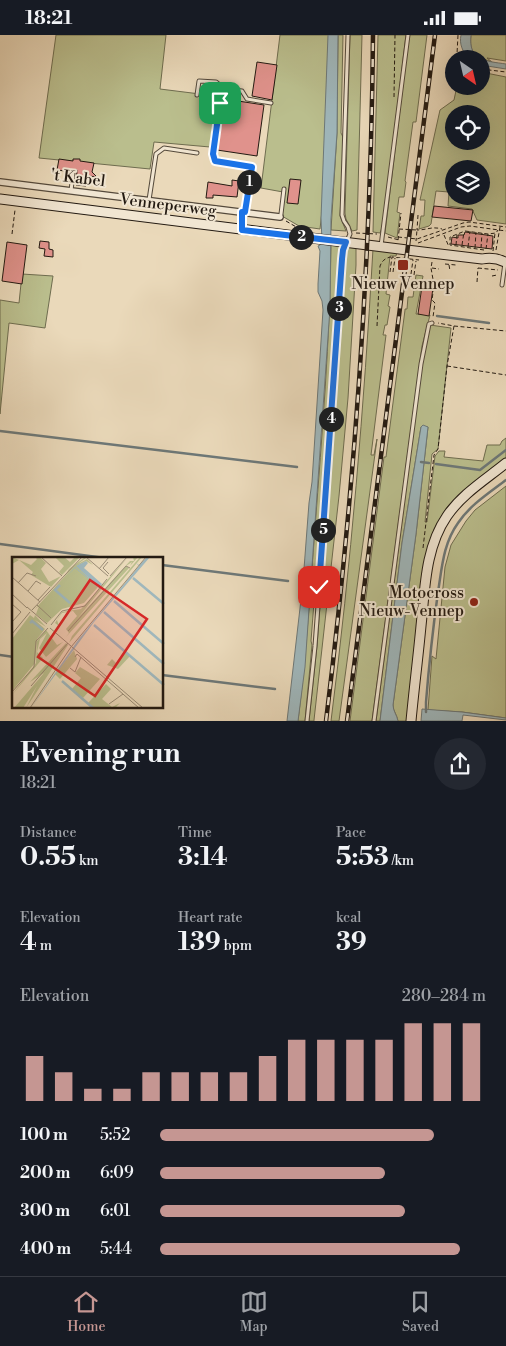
<!DOCTYPE html>
<meta charset="utf-8">
<style>
body{margin:0;font-family:"Libre Bodoni",serif;background:#242831;color:#f1f3f6;height:100vh;display:flex;flex-direction:column;font-size:19px;white-space:nowrap}
*{box-sizing:border-box;margin:0}
p{font-size:16px;color:#9ea1a6}
.icon{flex:none;width:28px;height:28px;fill:none;stroke:currentColor;stroke-width:2;stroke-linecap:round;stroke-linejoin:round}
.map{position:relative;height:686px;overflow:hidden}
.sheet{display:flex;flex-direction:column;background:#171b24;flex:1}
.sheet>*{flex:none}
.needle{width:32px;rotate:146deg}
.tools{position:absolute;left:445px;top:15px;display:grid;gap:10px}
.tools a{display:grid;place-items:center;width:45px;height:45px;border-radius:50%;background:#171b24;box-shadow:0 5px 20px #0002;font-size:25px}
.pin{position:absolute;display:grid;place-items:center;width:42px;height:42px;color:#fff;margin:-21px;border-radius:10px;box-shadow:0 2px 8px #0006}
.km{position:absolute;width:25px;height:25px;margin:-12px;border-radius:50%;background:#222;color:#fff;font-size:14px;line-height:25px;text-align:center}
.round{display:grid;place-items:center;flex:none;width:52px;height:52px;border-radius:26px;background:#242831}
.headline{display:flex;align-items:center;justify-content:space-between;height:85px;padding:0 20px}
h1{font-size:28px;font-weight:800;line-height:38px}
.figures{display:grid;grid-template-columns:repeat(3,1fr);gap:8px;height:85px;padding:5px 20px}
.figures div{display:grid;align-content:center}
.figures b{font-size:25px;font-weight:800}
.figures small{font-size:14px;font-weight:400}
.figures p{font-size:14px}
.chart{height:140px;padding:10px 20px}
.chart p{display:flex;justify-content:space-between}
.chart svg{width:100%;height:90px;margin-top:5px;stroke:#c59692;stroke-width:6}
ul{padding:0 20px;list-style:none;font-size:16px}
li{display:grid;grid-template-columns:80px 60px 1fr;align-items:center;height:38px}
li i{height:12px;border-radius:6px;background:#c59692}
.status{display:flex;justify-content:space-between;align-items:center;height:35px;padding:0 25px;background:#171b24;direction:ltr}
.status svg{height:14px;fill:currentColor}
.dock{display:flex;justify-content:space-around;align-items:center;height:70px;border-top:1px solid #363941;background:#171b24;font-size:14px;color:#9ea1a6}
.dock a{display:grid;justify-items:center;gap:2px}
.dock .current{color:#c59692}
.map>svg:first-child{display:block}
.green{fill:#babe8d;stroke:#6e6c4f;fill-rule:evenodd}
.water{fill:#9fb7bc;stroke:#6d7878}
.lines{fill:none;stroke-linecap:round;stroke-linejoin:round}
.stream{stroke:#6d7878;stroke-width:2.5}
.building{fill:#e0928c;stroke:#221911}
.service-casing{stroke:#54493b;stroke-width:5}
.minor-casing{stroke:#54493b;stroke-width:8}
.secondary-casing{stroke:#221911;stroke-width:11}
.path{stroke:#221911;stroke-width:1;stroke-dasharray:4 2.5;stroke-linecap:butt}
.service{stroke:#f1e6d2;stroke-width:3}
.minor{stroke:#f1e6d2;stroke-width:5.5}
.secondary{stroke:#f1e6d2;stroke-width:9}
.rail-casing{stroke:#221911;stroke-width:4.5}
.rail{stroke:#f1e6d2;stroke-width:2.5;stroke-dasharray:8;stroke-linecap:butt}
.route-casing{stroke:#fff;stroke-width:10}
.route{stroke:#1a73e8;stroke-width:6}
.poi-dot{fill:#8f2418;stroke:#f1e6d2;stroke-width:2}
.labels{text-anchor:middle;dominant-baseline:central;stroke-width:4;stroke-linejoin:round;paint-order:stroke}
.street-label{font-size:16px;fill:#221911;stroke:#f1e6d2}
.poi-label{font-size:16px;fill:#221911;stroke:#f1e6d2}
.inset-river{fill:none;stroke:#9fb7bc;stroke-width:2.5}
.inset-road{fill:none;stroke:#9a8c76;stroke-width:1}
.view{fill:#d62828;fill-opacity:0.15;stroke:#d62828;stroke-width:2.5}
.inset-edge{fill:none;stroke:#221911;stroke-width:2.5}
</style>
<div class="status"><b>18:21</b><svg viewBox="0 0 49 12"><path d="M0 12V9h3v3zM5 12V6h3v6zM10 12V3h3v9zM15 12V0h3v12zM26 1h20v11H26zM47 4h2v5h-2z"/></svg></div>
<div class="map">
<svg width="506" height="686" viewBox="0 0 506 686">
<rect width="100%" height="100%" fill="#ead9ba"/>
<filter id="stains"><feTurbulence type="fractalNoise" baseFrequency=".004" numOctaves="4"/><feColorMatrix values="0 0 0 0 .2 0 0 0 0 .09 0 0 0 0 .02 0 0 0 .5 -.17"/></filter>
<radialGradient id="worn" r=".72"><stop offset=".6" stop-color="#630" stop-opacity="0"/><stop offset="1" stop-color="#630" stop-opacity=".3"/></radialGradient>
<g class="green">
<polygon points="56,0 166,0 160,54 216,61 210,112 154,107 150,134 39,123"/>
<polygon points="280,0 331,0 328,120 320,194 299,191 282,181 283,157 261,153"/>
<polygon points="338,0 343,0 341,98 344,104 340,181 346,196 331,195 337,98"/>
<polygon points="350,0 362,0 357,195 352,196 346,184 345,178"/>
<polygon points="378,0 406,0 383,190 380,198 373,197"/>
<polygon points="409,0 427,0 416,87 413,87 405,146 406,147 404,162 399,162 397,177 400,178 397,203 385,198"/>
<path d="M471,0H506V26L487,23L492,27C475,21 469,20 471,0Z"/>
<path d="M481,37L506,42V189L477,185L472,174L448,171L449,157L436,156L431,189L429,191L419,194L421,181H424L425,165H420L440,75L454,65L457,51H481ZM454,79H481V106H454ZM454,134H481V161H454Z"/>
<path d="M338,209H340V215L338,267L335,273L327,399L311,606L312,610L305,686H298C306,622 310,558 315,493C322,399 330,305 331,210L338,211Z"/>
<path d="M352,211L356,212V230L348,363L339,461L314,685V686H309L317,611L330,436L344,224C345,217 344,213 352,211Z"/>
<path d="M373,214L397,217L396,221H390L386,259L390,260L388,271L390,272L387,290H385L383,300H386L371,420H374L377,404L339,686H331C351,529 364,372 373,214Z"/>
<polygon points="22,239 53,241 45,293 9,288 0,379 0,265 19,268"/>
<polygon points="416,240 423,241 416,279 430,280 422,311 372,686 350,686 384,422 386,422 405,275 405,274 407,274 408,262 413,262"/>
<path d="M430,290L451,293L438,414L432,419L425,487H427L435,421L439,416H445L444,422L483,426L487,410H500L502,406L506,403V423L447,472L434,494L424,530L407,686H398C397,680 393,676 393,670L416,499L428,392H421L402,508L380,686H376L422,330Z"/>
<polygon points="506,451 506,683 462,677 428,675 432,621 436,624 445,532 451,510 466,486 475,475"/>
</g>
<g class="water">
<polygon points="328,0 338,0 337,98 331,184 330,273 305,632 298,686 287,686 303,547 309,468 312,447 323,275 322,266 318,257 318,249 320,216 318,211 320,210 322,206 321,183"/>
<path d="M461,0H471C468,26 486,26 506,29V34L481,30V24H468C463,16 459,10 461,0Z"/>
<path d="M423,390L428,392L416,499L393,670C393,676 397,680 398,686H380L402,508L421,392Z"/>
<polygon points="422,674 462,677 506,683 506,685 463,680 462,686 421,686"/>
</g>
<g class="lines">
<g class="stream">
<polyline points="437,281 489,288"/>
<polyline points="0,396 297,432"/>
<polyline points="421,427 429,428"/>
<polyline points="436,429 480,435 506,415"/>
<polyline points="0,509 112,524"/>
<polyline points="162,530 288,546"/>
<polyline points="0,620 14,622"/>
<polyline points="162,640 275,654"/>
<path d="M426,677V667C429,630 433,593 438,557C442,533 443,509 458,488C470,470 489,458 506,445"/>
</g>
</g>
<g class="building">
<polygon points="257,27 277,30 272,65 252,61"/>
<polygon points="225,64 264,70 257,121 217,115"/>
<polygon points="59,124 73,126 73,124 80,124 80,126 94,128 92,137 97,142 89,141 86,151 76,150 77,135 65,134 65,136 57,135"/>
<polygon points="290,144 301,145 298,169 287,168"/>
<polygon points="232,145 239,146 237,162 213,160 213,163 206,163 208,147 232,151"/>
<polygon points="434,171 473,175 471,186 432,182"/>
<polygon points="465,197 493,201 492,214 451,209 452,202 458,203 458,200 464,200"/>
<polygon points="40,206 49,207 49,214 53,215 53,222 44,221 45,214 39,213"/>
<polygon points="7,207 27,210 22,249 2,246"/>
<polygon points="422,251 433,253 429,281 418,279"/>
</g>
<g class="lines">
<g class="service-casing">
<g id="service">
<polyline points="197,60 199,46 216,47 224,54"/>
<polyline points="71,156 73,138"/>
<polyline points="149,165 156,119 164,113 197,118"/>
<polyline points="245,177 252,131 215,126 213,119 220,68 224,54 242,56 247,64 271,68"/>
<polyline points="280,182 281,179 284,154"/>
<polyline points="381,211 408,0"/>
<polyline points="502,250 505,228"/>
<polyline points="307,686 315,611 328,436 342,224 343,215 350,199 348,192 344,186 342,180 348,0"/>
<polyline points="374,686 421,329 429,289 432,288"/>
</g>
</g>
<g class="minor-casing">
<g id="minor">
<polyline points="0,147 280,182"/>
<polyline points="242,195 242,177"/>
</g>
</g>
<g class="secondary-casing">
<g id="secondary">
<path d="M0,164L423,217L482,224C491,222 497,223 505,227"/>
<path d="M411,686C414,654 418,623 421,591C425,554 425,513 447,481C462,459 485,445 506,428"/>
</g>
</g>
<g class="path">
<polyline points="458,0 457,19 460,24"/>
<polyline points="481,34 506,37"/>
<polyline points="394,62 395,0"/>
<path d="M418,180L417,195C427,195 432,191 442,194"/>
<polyline points="286,186 298,193"/>
<polyline points="399,194 417,195 416,206"/>
<polyline points="356,198 377,199"/>
<polyline points="12,199 15,175"/>
<polyline points="444,200 449,212"/>
<polyline points="388,202 399,205"/>
<polyline points="398,202 417,204 463,188 469,187 506,192"/>
<polyline points="398,205 401,178"/>
<polyline points="418,208 461,192 470,191 506,196"/>
<polyline points="456,210 457,199"/>
<polyline points="462,210 464,197"/>
<polyline points="468,212 470,196"/>
<polyline points="475,213 476,197"/>
<polyline points="481,213 482,198"/>
<polyline points="486,214 488,199"/>
<polyline points="484,215 450,210 450,202 465,196 488,199 496,198 498,195"/>
<polyline points="496,215 500,192"/>
<polyline points="493,216 495,198"/>
<polyline points="432,227 431,233 434,250 432,265 435,268 433,282"/>
<polyline points="445,229 456,230"/>
<polyline points="449,230 450,236"/>
<polyline points="432,233 439,234"/>
<polyline points="478,233 498,235"/>
<polyline points="390,237 392,222 419,225"/>
<polyline points="393,237 395,223"/>
<polyline points="411,239 413,225"/>
<polyline points="414,240 416,226"/>
<polyline points="492,241 497,240"/>
<polyline points="477,247 478,233"/>
<path d="M377,291L380,231C382,226 385,223 391,222"/>
<polyline points="454,291 506,296"/>
<polyline points="447,331 506,340"/>
<polyline points="423,513 434,420 438,414 447,331 454,291 438,288"/>
</g>
<use href="#service" class="service"/>
<use href="#minor" class="minor"/>
<use href="#secondary" class="secondary"/>
<g class="rail-casing">
<g id="rail">
<path d="M326,686C354,458 371,230 373,0"/>
<polyline points="347,686 435,0"/>
</g>
</g>
<use href="#rail" class="rail"/>
</g>
<g class="lines">
<g class="route-casing">
<polyline id="route" points="220,68 213,119 215,126 252,132 245,177 242,177 242,195 346,207 343,215 342,224 319,552"/>
</g>
<use href="#route" class="route"/>
</g>
<g class="poi-dot">
<rect x="397" y="224" width="12" height="12" rx="2.5"/>
<circle cx="474" cy="567" r="5"/>
</g>
<g class="labels">
<g class="street-label">
<text transform="translate(78 143) rotate(7)">'t Kabel</text>
<text transform="translate(168 170) rotate(7)">Venneperweg</text>
</g>
<g class="poi-label">
<text x="403" y="249">Nieuw Vennep</text>
<text x="464" y="558" text-anchor="end">Motocross<tspan x="464" dy="18">Nieuw-Vennep</tspan></text>
</g>
</g>
<g transform="translate(12 522)">
<rect width="151" height="151" fill="#ead9ba"/>
<path d="M0,0L19,8L25,2L23,0H28L34,6L29,12L37,25L49,19L39,30L19,18L21,15L7,3L0,7ZM43,0H52L58,5L63,0H68L50,18L47,15L52,9ZM116,0L65,62L118,4H122L121,0H126L118,9L120,5L114,9L117,11L54,80L57,76L54,72L65,59L61,54L50,56L45,63L47,69L43,66L50,55L69,52ZM128,0H130L57,86L60,79ZM72,1H74L66,7L75,2L81,8L74,4L65,9L86,30L72,46L50,52L35,66L24,57L27,49L23,52L63,8L54,17L57,12ZM18,58L22,61L23,58L34,70L23,63L33,72L25,82L23,106L0,134V82ZM34,73L45,88L51,85L34,100L27,91L35,76L28,82L25,95L31,101L0,138L24,106L25,84ZM54,86L56,88L14,151L25,129L11,151H2L32,116L18,125ZM62,93L65,102L48,122L43,117ZM113,95L118,99L106,112L95,108L100,102L104,106ZM68,110L88,122L71,141L60,132L69,121L63,116ZM94,127L99,132L90,142L100,150L108,146L103,151H82L76,146Z" fill="#babe8d"/>
<path d="M135,0H138L82,65L19,151L66,83L127,9L124,6L127,8ZM74,4L76,6L72,11L90,27L87,31L63,11L56,18L63,10L83,27L64,9Z" fill="#9fb7bc"/>
<path class="inset-river" d="M121,21L152,47M48,28L43,33L58,46M102,44L152,87M92,55L152,107M18,66L20,64L31,73M82,68L152,128M50,124L81,151"/>
<path class="inset-road" d="M29,0L50,19M74,0L96,19M96,5L91,11L97,17M87,12L97,0M98,19L115,0M0,20L28,45M6,26L15,16L24,19M16,34L24,24L29,27M0,37L15,51M26,43L38,30M0,47L9,55L0,65M25,48L39,61M15,50L35,67M20,53L70,0M39,68L50,54L73,49L95,22M38,71L131,151M56,74L114,9L118,11M0,77L18,55M63,100L65,97L127,151M58,111L63,115L69,100M19,129L56,86M0,135L22,110L24,84L36,71M97,147L111,137M18,151L59,90L134,0"/>
<path class="view" d="M78,23L135,62L83,139L26,100Z"/>
<rect width="151" height="151" class="inset-edge"/>
</g>
<rect width="100%" height="100%" filter="url(#stains)"/>
<rect width="100%" height="100%" fill="url(#worn)"/>
</svg>
<div class="tools">
<a><svg class="needle" viewBox="-14 -14 28 28"><path d="M0-13l5 13h-10z" fill="#e53935"/><path d="M0 13l5-13h-10z" fill="#9ea1a6"/></svg></a>
<a><svg class="icon" aria-label="locate" viewBox="0 0 24 24"><circle cx="12" cy="12" r="6"/><path d="M12 2v4M12 18v4M2 12h4M18 12h4"/></svg></a>
<a><svg class="icon" aria-label="layers" viewBox="0 0 24 24"><path d="M12 4l9 5-9 5-9-5zM3 14l9 5 9-5"/></svg></a>
</div>
<div class="pin" style="left:220px;top:68px;background:#1e9e55"><svg class="icon" aria-label="arrive" viewBox="0 0 24 24"><path d="M6 21V4h12l-3 4 3 4H6"/></svg></div>
<div class="pin" style="left:319px;top:552px;background:#d93025"><svg class="icon" aria-label="check" viewBox="0 0 24 24"><path d="M5 12l5 5 9-10"/></svg></div>
<b class="km" style="left:249px;top:147px">1</b>
<b class="km" style="left:301px;top:202px">2</b>
<b class="km" style="left:339px;top:273px">3</b>
<b class="km" style="left:331px;top:384px">4</b>
<b class="km" style="left:323px;top:495px">5</b>
</div>
<section class="sheet">
<div class="headline"><div><h1>Evening run</h1><p>18:21</p></div><a class="round"><svg class="icon" aria-label="share" viewBox="0 0 24 24"><path d="M12 15V3M7 8l5-5 5 5M5 13v7h14v-7"/></svg></a></div>
<div class="figures">
<div><p>Distance</p><b>0.55<small> km</small></b></div>
<div><p>Time</p><b>3:14</b></div>
<div><p>Pace</p><b>5:53<small> /km</small></b></div>
</div>
<div class="figures">
<div><p>Elevation</p><b>4<small> m</small></b></div>
<div><p>Heart rate</p><b>139<small> bpm</small></b></div>
<div><p>kcal</p><b>39</b></div>
</div>
<div class="chart"><p><span>Elevation</span>280–284 m</p>
<svg viewBox="0 0 160 44" preserveAspectRatio="none"><path d="M5 44V22M15 44V30M25 44V38M35 44V38M45 44V30M55 44V30M65 44V30M75 44V30M85 44V22M95 44V14M105 44V14M115 44V14M125 44V14M135 44V6M145 44V6M155 44V6"/></svg>
</div>
<ul>
<li><b>100 m</b>5:52<i style="width:84%"></i></li>
<li><b>200 m</b>6:09<i style="width:69%"></i></li>
<li><b>300 m</b>6:01<i style="width:75%"></i></li>
<li><b>400 m</b>5:44<i style="width:92%"></i></li>
</ul>
</section>
<nav class="dock">
<a class="current"><svg class="icon" aria-label="home" viewBox="0 0 24 24"><path d="M3 11l9-7 9 7M6 9v11h12V9"/></svg>Home</a>
<a><svg class="icon" aria-label="map" viewBox="0 0 24 24"><path d="M3 6l6-2 6 2 6-2v14l-6 2-6-2-6 2zM9 4v14M15 6v14"/></svg>Map</a>
<a><svg class="icon" aria-label="saved" viewBox="0 0 24 24"><path d="M7 4h10v16l-5-4-5 4z"/></svg>Saved</a>
</nav>
